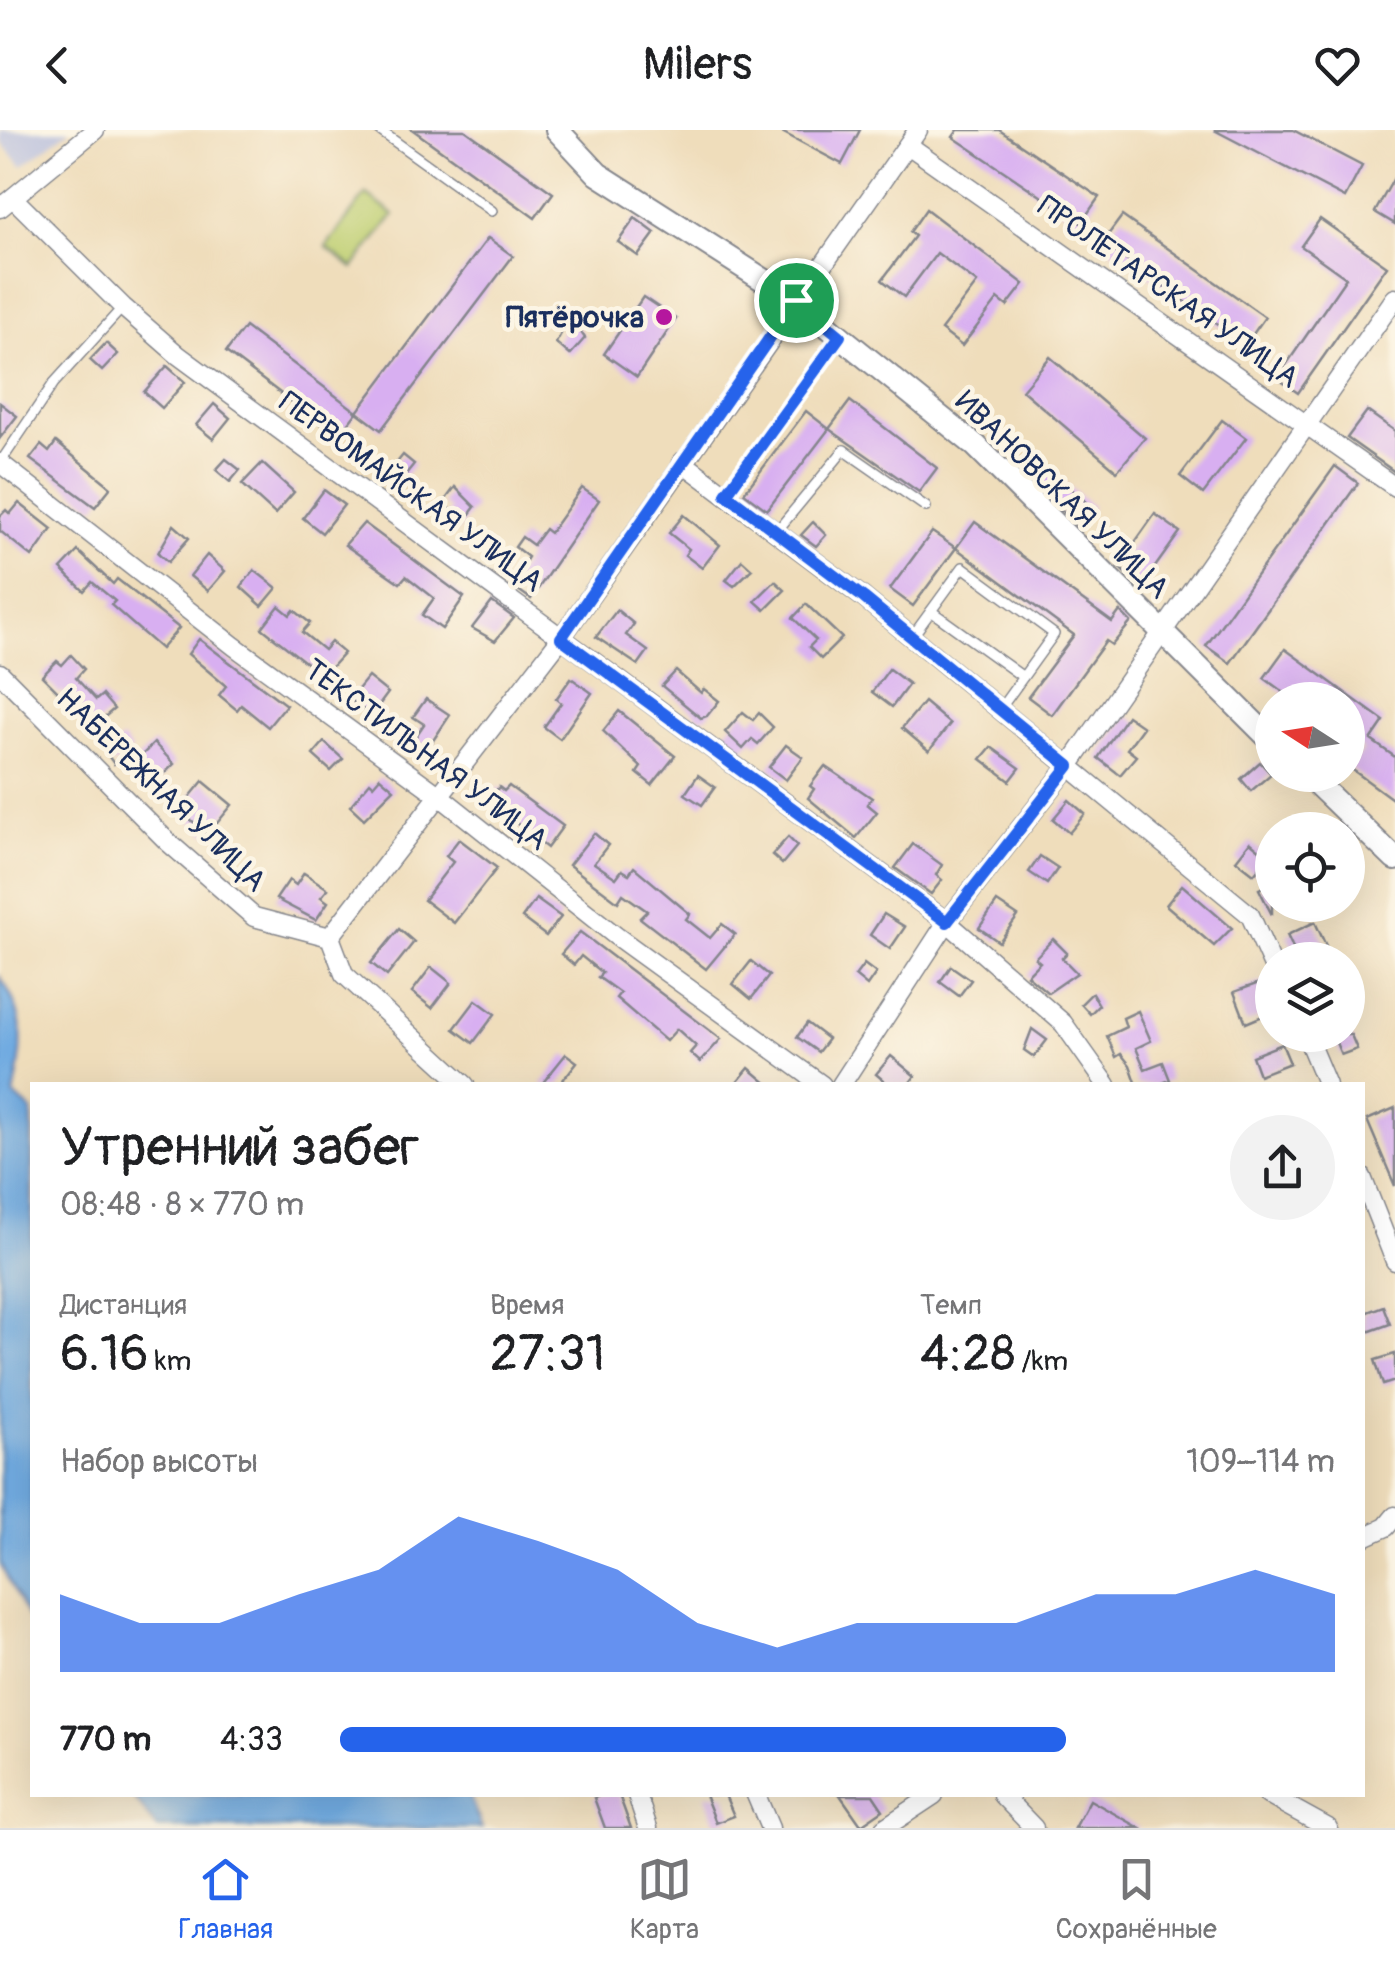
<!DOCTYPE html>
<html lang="ru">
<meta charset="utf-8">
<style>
body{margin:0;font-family:Pangolin,sans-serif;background:#f2f2f2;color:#202124;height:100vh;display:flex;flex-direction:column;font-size:38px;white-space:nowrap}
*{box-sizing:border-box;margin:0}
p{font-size:32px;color:#757577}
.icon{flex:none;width:55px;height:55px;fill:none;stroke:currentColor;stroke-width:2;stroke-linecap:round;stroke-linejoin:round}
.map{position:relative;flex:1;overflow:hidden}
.sheet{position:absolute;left:30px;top:952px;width:1335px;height:715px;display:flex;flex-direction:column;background:#fff;border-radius:0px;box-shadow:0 10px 40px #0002}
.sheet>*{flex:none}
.needle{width:65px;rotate:282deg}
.tools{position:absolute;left:1255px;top:552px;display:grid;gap:20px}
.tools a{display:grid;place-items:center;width:110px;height:110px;border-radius:50%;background:#fff;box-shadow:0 10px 40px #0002;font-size:50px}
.pin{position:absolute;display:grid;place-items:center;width:85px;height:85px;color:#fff;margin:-42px;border:5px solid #fff;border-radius:50%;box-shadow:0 2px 10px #0007}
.round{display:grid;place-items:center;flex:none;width:105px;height:105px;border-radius:52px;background:#f2f2f2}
.overview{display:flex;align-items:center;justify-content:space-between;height:170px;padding:0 30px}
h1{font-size:55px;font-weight:600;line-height:75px}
.metrics{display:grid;grid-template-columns:repeat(3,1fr);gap:15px;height:170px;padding:10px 30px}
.metrics div{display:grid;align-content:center}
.metrics b{font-size:50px;font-weight:600}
.metrics small{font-size:28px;font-weight:400}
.metrics p{font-size:28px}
.chart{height:280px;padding:20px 30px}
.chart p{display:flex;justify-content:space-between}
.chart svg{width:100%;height:180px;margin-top:10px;fill:#2563eb;opacity:.7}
ul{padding:0 30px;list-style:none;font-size:32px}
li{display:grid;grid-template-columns:160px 120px 1fr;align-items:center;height:75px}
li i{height:25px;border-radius:12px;background:#2563eb}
header{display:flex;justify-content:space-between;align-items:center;height:130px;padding:0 30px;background:#fff;font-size:45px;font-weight:600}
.menu{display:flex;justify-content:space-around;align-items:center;height:140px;border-top:2px solid #e0e0e0;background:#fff;font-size:28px;color:#757577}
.menu a{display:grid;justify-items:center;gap:5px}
.menu .current{color:#2563eb}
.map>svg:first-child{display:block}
.industrial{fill:#bec3dd}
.green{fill:#bfcf72;stroke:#6d7f68;stroke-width:2.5}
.water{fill:#71abe1;stroke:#466da0;stroke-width:2.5}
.building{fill:#d8aff1}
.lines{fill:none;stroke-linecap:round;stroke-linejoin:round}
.lane-casing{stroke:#85868c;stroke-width:12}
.street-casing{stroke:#85868c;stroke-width:21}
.secondary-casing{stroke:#85868c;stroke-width:26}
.lane{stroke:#fff;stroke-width:9}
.street{stroke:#fff;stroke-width:18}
.secondary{stroke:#fff;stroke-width:22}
.route-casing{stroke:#fff;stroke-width:20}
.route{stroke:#2563eb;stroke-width:12}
.poi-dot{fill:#b5179e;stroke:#fcf5e5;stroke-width:4}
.labels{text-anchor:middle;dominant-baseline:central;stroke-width:9;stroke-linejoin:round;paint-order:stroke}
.street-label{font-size:30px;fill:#1b2f5e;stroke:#fcf5e5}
.poi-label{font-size:30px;font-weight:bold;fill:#1b2f5e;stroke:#fcf5e5;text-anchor:end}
</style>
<header><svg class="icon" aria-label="back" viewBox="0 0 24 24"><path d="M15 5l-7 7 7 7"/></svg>Milers<svg class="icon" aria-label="heart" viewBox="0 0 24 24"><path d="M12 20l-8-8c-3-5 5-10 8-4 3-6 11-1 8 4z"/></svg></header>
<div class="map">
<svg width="1395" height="1698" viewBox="0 0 1395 1698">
<rect width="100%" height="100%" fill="#fcf5e5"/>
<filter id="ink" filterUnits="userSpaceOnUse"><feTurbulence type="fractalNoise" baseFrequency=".01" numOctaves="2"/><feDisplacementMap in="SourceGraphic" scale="20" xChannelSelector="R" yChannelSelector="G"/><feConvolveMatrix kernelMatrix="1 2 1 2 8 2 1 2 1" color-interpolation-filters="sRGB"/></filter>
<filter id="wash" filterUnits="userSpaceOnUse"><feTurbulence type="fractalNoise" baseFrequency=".0048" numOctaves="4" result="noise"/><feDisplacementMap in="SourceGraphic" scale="40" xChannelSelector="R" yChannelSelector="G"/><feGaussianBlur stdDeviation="2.25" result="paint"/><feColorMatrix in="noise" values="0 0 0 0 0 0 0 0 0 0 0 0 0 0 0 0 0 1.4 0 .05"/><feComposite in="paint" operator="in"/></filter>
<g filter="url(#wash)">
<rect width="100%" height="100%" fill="#efddbb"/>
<polygon class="industrial" points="0,0 70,0 22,36 0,11"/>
<polygon class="green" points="366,64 394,85 353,138 326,117"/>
<g class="water">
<path d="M0,847C29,888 23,918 14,965L32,981V1497L0,1433Z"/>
<polygon points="132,1665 469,1665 482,1698 157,1698"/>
</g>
<g id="blocks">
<g class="building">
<polygon points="413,0 465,0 553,63 535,88"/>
<polygon points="778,0 860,0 842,34"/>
<polygon points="958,0 999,0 1099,67 1081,93 953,7"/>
<polygon points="1214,0 1293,0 1362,36 1345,68"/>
<polygon points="1395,46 1395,94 1375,82"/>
<polygon points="926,79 1024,154 1007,176 998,169 962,216 941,200 977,153 937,123 904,167 882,150 915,106 910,102"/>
<polygon points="1122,86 1265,187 1246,214 1102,113"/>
<polygon points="635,88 655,103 638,126 618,112"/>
<polygon points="1320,89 1387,136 1298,263 1277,248 1346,148 1301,116"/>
<polygon points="488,108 513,126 381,300 357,282"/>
<polygon points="643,167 676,189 637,247 604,224"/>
<polygon points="570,187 585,208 570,225 556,213"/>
<polygon points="245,197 357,282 338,307 226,222"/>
<polygon points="106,213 118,224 102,241 90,230"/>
<polygon points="1050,227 1145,308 1117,341 1022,260"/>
<polygon points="167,236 185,252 162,278 144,262"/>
<polygon points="850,271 937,338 919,362 829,299"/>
<polygon points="0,273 17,286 0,308"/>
<polygon points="214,274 230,288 213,309 196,295"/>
<polygon points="806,281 829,299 767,380 744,363"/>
<polygon points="1367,281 1395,301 1395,342 1347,308"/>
<polygon points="1222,290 1246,308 1203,364 1180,346"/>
<polygon points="56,312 111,357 95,377 30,329 41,315 49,322"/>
<polygon points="403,325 414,334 397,355 386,346"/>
<polygon points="226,329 240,340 230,352 216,340"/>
<polygon points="262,333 294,362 275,384 242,354"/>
<polygon points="1335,336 1358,353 1230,533 1206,516"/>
<polygon points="1047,338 1092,377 1077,396 1034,353"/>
<polygon points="455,357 475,377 456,402 442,391 451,380 443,373"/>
<polygon points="582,358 599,370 531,469 511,455 528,427 515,417 522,407 533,415 545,399 550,403"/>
<polygon points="324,360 344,375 322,403 303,388"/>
<polygon points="19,373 52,399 32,427 0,401 0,386 6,380 10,384"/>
<polygon points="1155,384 1180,402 1140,458 1118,436"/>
<polygon points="684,385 720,415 702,438 685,425 689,419 669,403"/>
<polygon points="813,392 826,405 816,416 801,405"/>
<polygon points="975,392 1112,492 1120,481 1131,492 1112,515 1106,511 1052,585 1028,567 1074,505 956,418"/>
<polygon points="364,393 464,467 442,499 422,485 434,468 406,446 400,453 345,415"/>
<polygon points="174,395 189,408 168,432 158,423"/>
<polygon points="932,402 956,418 913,476 890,459"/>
<polygon points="78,421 113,454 117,449 179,498 161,519 111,475 115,471 92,452 84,461 61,439"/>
<polygon points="207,425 225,441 208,461 190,446"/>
<polygon points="742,430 752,439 734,456 726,450"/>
<polygon points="254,440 277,458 262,476 241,457"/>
<polygon points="775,451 785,460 765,480 755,471"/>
<polygon points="492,472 514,488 495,511 472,498"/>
<polygon points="806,474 842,508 821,529 809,517 816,510 793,488"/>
<polygon points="279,476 290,485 294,480 310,493 302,502 324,520 331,512 344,523 323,546 262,498"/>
<polygon points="617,480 634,494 626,505 648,521 638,535 596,507"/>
<polygon points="199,509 286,575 268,597 241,575 237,580 219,565 226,556 188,524"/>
<polygon points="1285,519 1384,591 1371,610 1395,627 1395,671 1350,638 1363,620 1348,609 1348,570 1294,570 1264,548"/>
<polygon points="71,525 84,539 76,548 96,570 102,565 114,579 94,596 63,561 60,564 42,546 57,531 62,535"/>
<polygon points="889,539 909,554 892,577 872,562"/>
<polygon points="676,541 701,563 704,559 719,571 707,586 701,588 662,556"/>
<polygon points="368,547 388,563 371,586 350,569"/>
<polygon points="571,548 592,563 560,609 544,597 561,573 556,569"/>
<polygon points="426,569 450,585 428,618 414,609 424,594 413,587"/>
<polygon points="924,572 950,594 929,621 902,598"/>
<polygon points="619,581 675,626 652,655 637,643 641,637 603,601"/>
<polygon points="743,582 753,590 759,583 773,597 758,614 752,609 743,619 725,602"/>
<polygon points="1127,586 1143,597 1127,619 1136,626 1120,645 1098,628"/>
<polygon points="122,609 131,620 114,634 106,623"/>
<polygon points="324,612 343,629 331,641 313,625"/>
<polygon points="154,613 174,634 153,655 133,634"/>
<polygon points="786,615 803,627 786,650 769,637"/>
<polygon points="991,617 1020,638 1010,651 981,629"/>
<polygon points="1260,632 1271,644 1251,661 1241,649"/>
<polygon points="825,636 872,668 867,674 877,682 856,708 808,668 814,659 810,656"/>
<polygon points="698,645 715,657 702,675 685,664"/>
<polygon points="380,647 394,659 364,689 350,676 370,652 373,655"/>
<polygon points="203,651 232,675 208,704 179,680"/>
<polygon points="509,656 563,696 547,718 488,670 499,657 504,661"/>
<polygon points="1069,670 1085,684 1069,703 1053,689"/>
<polygon points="594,703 608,715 594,733 616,748 622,740 629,744 634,737 690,784 686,789 710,808 722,794 735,804 706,839 640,788 647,781 623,764 618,772 569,735"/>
<polygon points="788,707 797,716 782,734 772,725"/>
<polygon points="459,709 497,738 454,793 424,770 453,732 446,726"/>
<polygon points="1250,712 1268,727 1254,744 1236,730"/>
<polygon points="913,714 942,735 936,745 942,750 931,764 895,738"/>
<polygon points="1040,726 1058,738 1047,754 1029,742"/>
<polygon points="304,743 328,759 321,767 328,772 316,790 276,769 289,750 296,755"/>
<polygon points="1272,752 1272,785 1259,759"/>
<polygon points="1182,755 1232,798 1214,816 1166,775"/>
<polygon points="536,769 561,787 546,806 522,788"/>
<polygon points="997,772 1018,786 999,812 979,798"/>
<polygon points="884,784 905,797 890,819 870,805"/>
<polygon points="1315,792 1326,816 1298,829 1287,805"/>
<polygon points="399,799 414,812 387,846 371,833"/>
<polygon points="580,802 721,909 700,932 690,923 696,916 677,899 666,911 616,868 620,863 598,847 602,843 581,826 574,835 561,824"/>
<polygon points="1053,809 1067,823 1062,828 1077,843 1048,863 1027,845 1040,832 1035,828"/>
<polygon points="751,831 769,846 751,869 733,854"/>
<polygon points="864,834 876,843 867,856 855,846"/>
<polygon points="951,836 971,850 959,866 940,852"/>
<polygon points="431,837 451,853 432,878 412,862"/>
<polygon points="1262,852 1272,882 1246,893 1234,862"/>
<polygon points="1092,863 1099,875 1090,884 1081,874"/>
<polygon points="476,870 495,884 473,913 454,899"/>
<polygon points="1138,881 1151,911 1136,918 1145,939 1163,932 1170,950 1157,955 1137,955 1130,935 1121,924 1116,927 1107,906 1126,897 1123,888"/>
<polygon points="807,893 828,909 818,922 797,907"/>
<polygon points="1032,899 1047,910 1034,927 1024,920"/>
<polygon points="1333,905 1351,905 1357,919 1341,925"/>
<polygon points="1282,914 1290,933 1259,945 1252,926"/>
<polygon points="566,924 577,932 559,955 541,955"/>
<polygon points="891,926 915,946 908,955 889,955 876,944"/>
<polygon points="749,938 769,955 735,955"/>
<polygon points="1395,978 1395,1056 1367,990"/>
<polygon points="1383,1176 1390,1194 1365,1203 1362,1184"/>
<polygon points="1395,1224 1395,1251 1383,1255 1375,1230"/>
<polygon points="601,1665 619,1665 631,1698 605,1698 594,1668"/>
<polygon points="705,1665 725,1665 734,1686 716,1693"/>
<polygon points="840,1665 873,1665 883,1680 861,1695"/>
<polygon points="1090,1670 1140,1698 1075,1698"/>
</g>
</g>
</g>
<g filter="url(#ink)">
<use href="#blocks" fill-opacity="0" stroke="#85868c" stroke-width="2.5"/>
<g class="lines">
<g class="lane-casing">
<g id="lane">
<polyline points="379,0 492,81"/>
<polyline points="0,333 54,253 123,177"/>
<polyline points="726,365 839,208"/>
<polyline points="781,396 844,320 926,377"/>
<polyline points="931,481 1023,547"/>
<polyline points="912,507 963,437 1054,504 1000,579"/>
</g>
</g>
<g class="street-casing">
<g id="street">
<polyline points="908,15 1395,357"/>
<polyline points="13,68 123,177 178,225 947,792 1063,893 1107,955"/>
<polyline points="0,78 95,0"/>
<polyline points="682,332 864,468 1250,785 1272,834"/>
<polyline points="0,333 234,516 437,664 616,806 822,955"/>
<polyline points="0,543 168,712 254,787 330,807 344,844 465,955"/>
<polyline points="330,807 561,508 918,0"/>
<polyline points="1306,905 1327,955"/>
<polyline points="841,955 947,792 1069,636 1395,168"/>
<polyline points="1362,1047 1395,1131"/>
<polyline points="1362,1408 1386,1397 1395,1386"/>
<polyline points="637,1665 648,1698"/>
<polyline points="756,1665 770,1698"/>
<polyline points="1002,1665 1034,1698"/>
<polyline points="1268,1665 1328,1698"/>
<polyline points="884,1698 934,1665"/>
</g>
</g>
<g class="secondary-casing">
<g id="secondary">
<polyline points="557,0 598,44 795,170 976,316 1272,611"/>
<polyline points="1308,645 1395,729"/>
</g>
</g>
<use href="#lane" class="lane"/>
<use href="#street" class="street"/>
<use href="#secondary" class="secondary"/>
</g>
</g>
<g class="lines" filter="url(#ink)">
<g class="route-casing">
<polygon id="route" points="796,170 840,206 726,364 864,468 1069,636 947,792 561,508"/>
</g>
<use href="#route" class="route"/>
</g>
<circle class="poi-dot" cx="664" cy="187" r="10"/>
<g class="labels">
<g class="street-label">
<text transform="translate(1168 162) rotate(35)">ПРОЛЕТАРСКАЯ УЛИЦА</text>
<text transform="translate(411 362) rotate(36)">ПЕРВОМАЙСКАЯ УЛИЦА</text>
<text transform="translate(1062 365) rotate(44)">ИВАНОВСКАЯ УЛИЦА</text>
<text transform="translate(426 625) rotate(37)">ТЕКСТИЛЬНАЯ УЛИЦА</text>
<text transform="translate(161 660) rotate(44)">НАБЕРЕЖНАЯ УЛИЦА</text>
</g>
<g class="poi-label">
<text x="644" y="187">Пятёрочка</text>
</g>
</g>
</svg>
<div class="tools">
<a><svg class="needle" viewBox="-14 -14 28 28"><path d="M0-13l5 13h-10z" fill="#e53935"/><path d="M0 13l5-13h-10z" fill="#757577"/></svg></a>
<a><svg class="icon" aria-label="locate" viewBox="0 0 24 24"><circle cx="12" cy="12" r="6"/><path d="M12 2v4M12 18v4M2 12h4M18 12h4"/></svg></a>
<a><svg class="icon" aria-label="layers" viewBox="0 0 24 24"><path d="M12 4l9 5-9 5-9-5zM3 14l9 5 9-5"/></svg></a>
</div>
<div class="pin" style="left:796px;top:170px;background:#1e9e55"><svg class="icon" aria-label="arrive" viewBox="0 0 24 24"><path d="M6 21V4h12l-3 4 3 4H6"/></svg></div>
<section class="sheet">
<div class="overview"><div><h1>Утренний забег</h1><p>08:48 · 8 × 770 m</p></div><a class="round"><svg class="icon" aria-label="share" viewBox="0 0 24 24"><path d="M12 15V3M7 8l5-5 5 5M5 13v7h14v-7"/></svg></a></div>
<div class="metrics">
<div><p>Дистанция</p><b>6.16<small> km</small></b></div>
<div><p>Время</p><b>27:31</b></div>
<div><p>Темп</p><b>4:28<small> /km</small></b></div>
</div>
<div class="chart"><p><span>Набор высоты</span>109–114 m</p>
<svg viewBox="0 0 160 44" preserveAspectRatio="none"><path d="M0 44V25L10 32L20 32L30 25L40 19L50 6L60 12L70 19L80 32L90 38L100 32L110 32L120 32L130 25L140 25L150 19L160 25V44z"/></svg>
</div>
<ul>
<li><b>770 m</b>4:33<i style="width:73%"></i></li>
</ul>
</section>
</div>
<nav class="menu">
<a class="current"><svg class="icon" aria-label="home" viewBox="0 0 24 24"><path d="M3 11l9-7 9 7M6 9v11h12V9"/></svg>Главная</a>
<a><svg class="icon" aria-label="map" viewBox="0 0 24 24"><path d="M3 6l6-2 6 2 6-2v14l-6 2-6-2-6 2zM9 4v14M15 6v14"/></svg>Карта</a>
<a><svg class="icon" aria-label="saved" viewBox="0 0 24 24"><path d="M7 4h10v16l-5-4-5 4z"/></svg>Сохранённые</a>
</nav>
